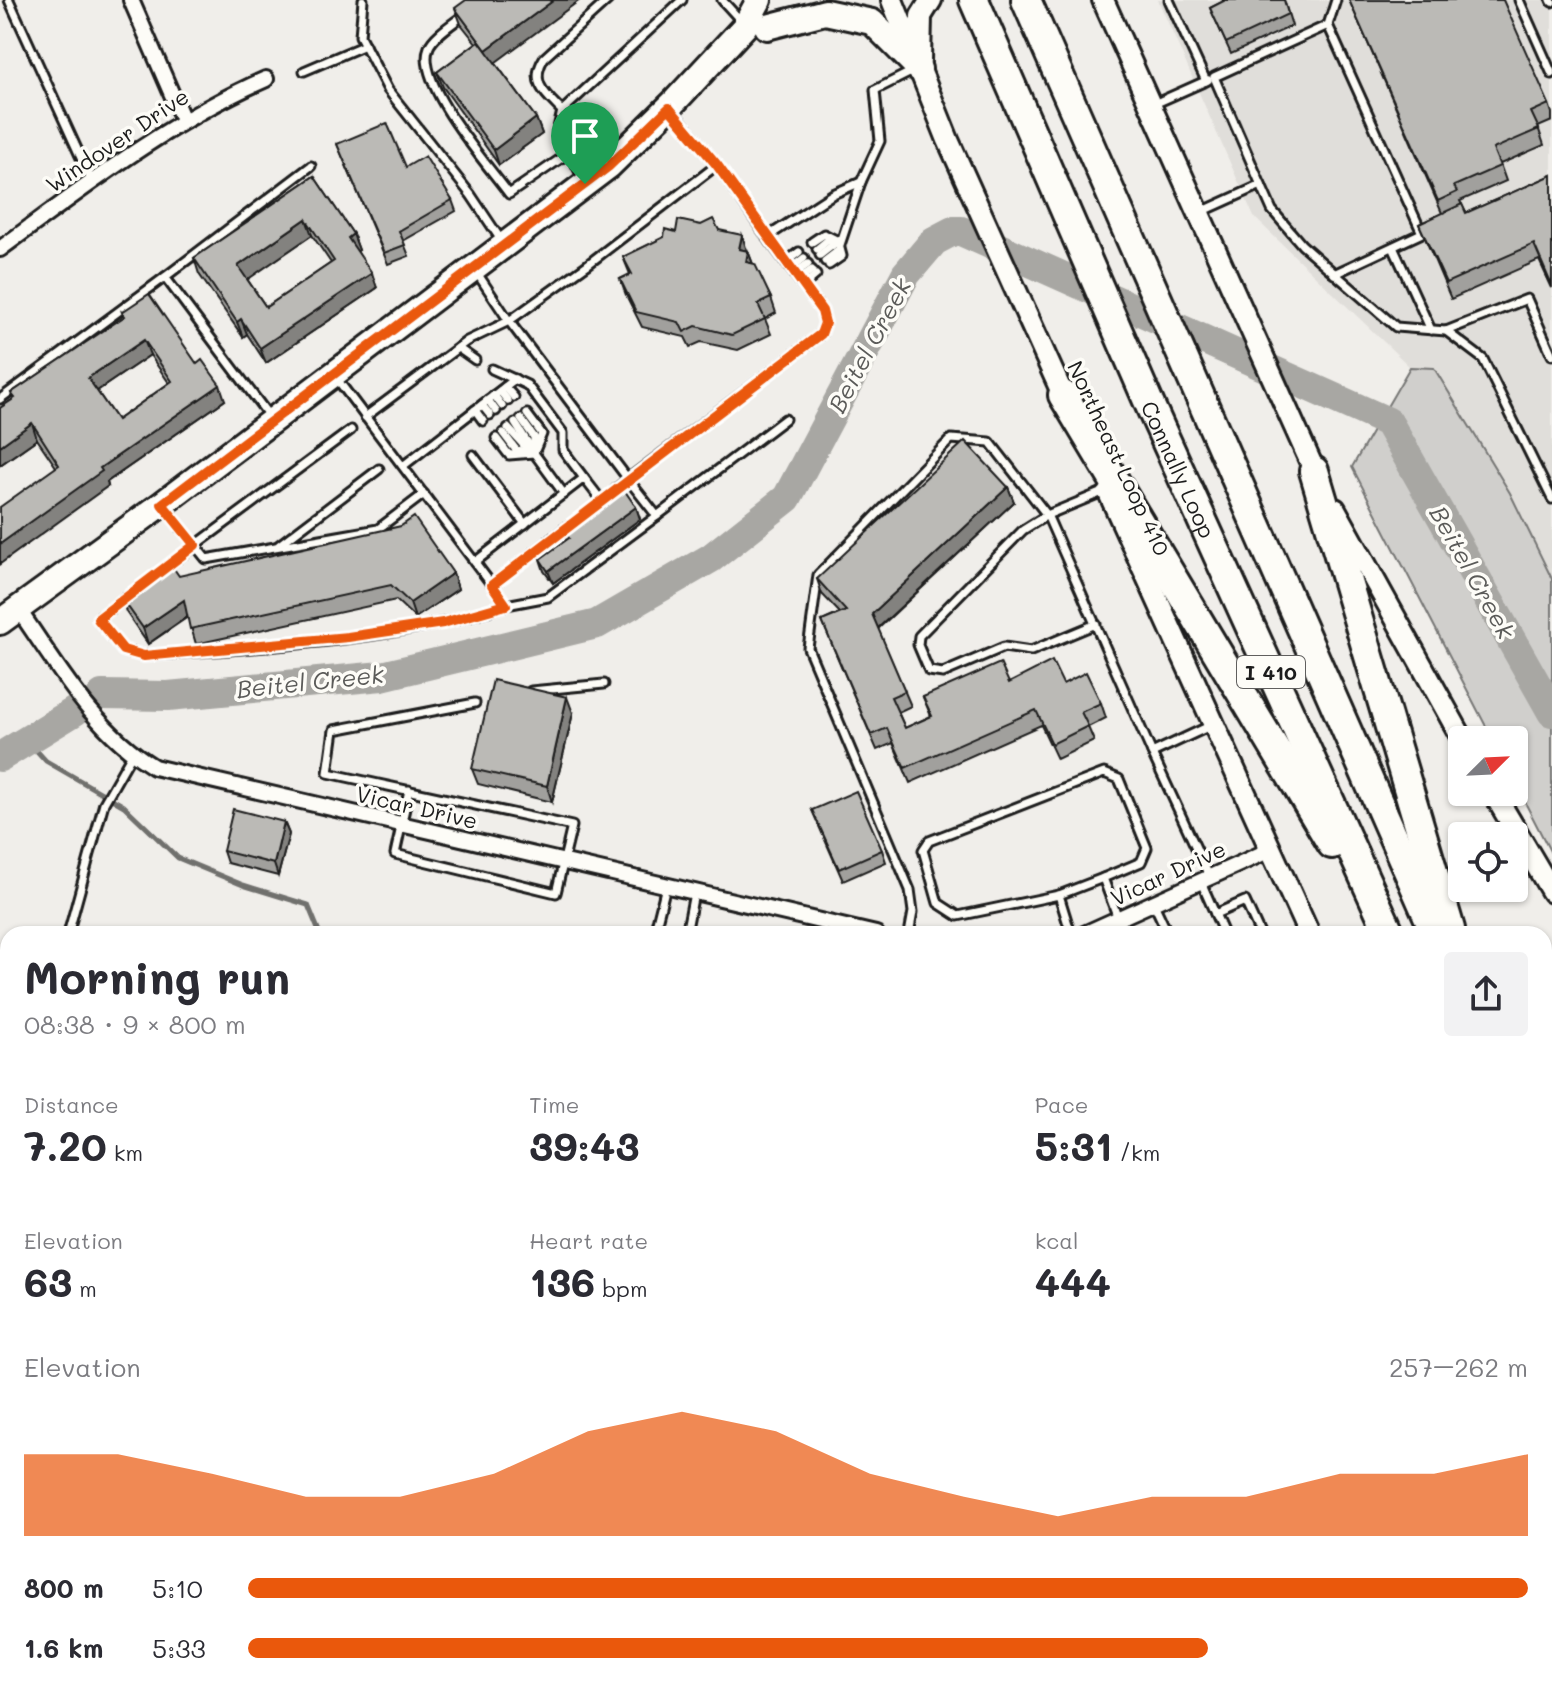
<!DOCTYPE html>
<meta charset="utf-8">
<style>
body{margin:0;font-family:Mali,sans-serif;background:#f2f2f3;color:#2b2b33;height:100vh;display:flex;flex-direction:column;font-size:30px;white-space:nowrap}
*{box-sizing:border-box;margin:0}
p{font-size:26px;color:#7c7c81}
.icon{flex:none;width:44px;height:44px;fill:none;stroke:currentColor;stroke-width:2;stroke-linecap:round;stroke-linejoin:round}
.map{position:relative;flex:1;overflow:hidden}
.sheet{position:absolute;left:0px;top:926px;width:1552px;height:770px;display:flex;flex-direction:column;background:#fff;border-radius:24px 24px 0 0;box-shadow:0 2px 6px #0004}
.sheet>*{flex:none}
.needle{width:52px;rotate:66deg}
.controls{position:absolute;left:1448px;top:726px;display:grid;gap:16px}
.controls a{display:grid;place-items:center;width:80px;height:80px;border-radius:8px;background:#fff;box-shadow:0 2px 6px #0004;font-size:40px}
.pin{position:absolute;display:grid;place-items:center;width:68px;height:68px;color:#fff;margin:-82px -34px;border-radius:50% 50% 50% 0;rotate:-45deg;box-shadow:0 0 8px #0007}
.pin .icon{rotate:45deg}
.round{display:grid;place-items:center;flex:none;width:84px;height:84px;border-radius:8px;background:#f2f2f3}
.overview{display:flex;align-items:center;justify-content:space-between;height:136px;padding:0 24px}
h1{font-size:44px;font-weight:700;line-height:60px}
.stats{display:grid;grid-template-columns:repeat(3,1fr);gap:12px;height:136px;padding:8px 24px}
.stats div{display:grid;align-content:center}
.stats b{font-size:40px;font-weight:700}
.stats small{font-size:22px;font-weight:400}
.stats p{font-size:22px}
.chart{height:224px;padding:16px 24px}
.chart p{display:flex;justify-content:space-between}
.chart svg{width:100%;height:144px;margin-top:8px;fill:#ea580c;opacity:.7}
ul{padding:0 24px;list-style:none;font-size:26px}
li{display:grid;grid-template-columns:128px 96px 1fr;align-items:center;height:60px}
li i{height:20px;border-radius:10px;background:#ea580c}
.map>svg:first-child{display:block}
.built{fill:#e0deda}
.green{fill:#d0cfcc;stroke:#767674;stroke-width:2}
.lines{fill:none;stroke-linecap:round;stroke-linejoin:round}
.stream{stroke:#706f6d;stroke-width:5}
.river{stroke:#a8a7a3;stroke-width:30}
.service-casing{stroke:#1c1c1c;stroke-width:13}
.minor-casing{stroke:#1c1c1c;stroke-width:20}
.secondary-casing{stroke:#1c1c1c;stroke-width:26}
.primary-casing{stroke:#1c1c1c;stroke-width:30}
.motorway-casing{stroke:#1c1c1c;stroke-width:34}
.service{stroke:#fdfcf7;stroke-width:7}
.minor{stroke:#fdfcf7;stroke-width:14}
.secondary{stroke:#fdfcf7;stroke-width:20}
.primary{stroke:#fdfcf7;stroke-width:24}
.motorway{stroke:#fdfcf7;stroke-width:28}
.wall{fill:#a1a09d;stroke:#1c1c1c;stroke-width:2;fill-rule:evenodd}
.shaded-wall{fill:#83827f;stroke:#1c1c1c;stroke-width:2}
.building{fill:#bbbab6;stroke:#1c1c1c;stroke-width:2;fill-rule:evenodd}
.route-casing{stroke:#fff;stroke-width:16}
.route{stroke:#ea580c;stroke-width:10}
.labels{text-anchor:middle;dominant-baseline:central;stroke-width:7;stroke-linejoin:round;paint-order:stroke}
.shield{fill:#fdfcf7;stroke:#605f5e;stroke-width:2}
.shield-label{font-size:20px;font-weight:bold;fill:#1c1c1c}
.street-label{font-size:22px;fill:#1c1c1c;stroke:#fdfcf7}
.water-label{font-size:24px;font-style:italic;fill:#5b5b59;stroke:#fdfcf7}
</style>
<div class="map">
<svg width="1552" height="1695" viewBox="0 0 1552 1695">
<rect width="100%" height="100%" fill="#f0eeea"/>
<filter id="ink" filterUnits="userSpaceOnUse"><feTurbulence type="fractalNoise" baseFrequency=".0125" numOctaves="2"/><feDisplacementMap in="SourceGraphic" scale="16" xChannelSelector="R" yChannelSelector="G"/><feConvolveMatrix kernelMatrix="1 2 1 2 8 2 1 2 1" color-interpolation-filters="sRGB"/></filter>
<g filter="url(#ink)">
<g class="built">
<polygon points="1158,0 1552,0 1552,579 1510,493 1434,368 1410,367 1254,217"/>
<polygon points="0,1360 8,1364 8,1490 0,1474"/>
<polygon points="101,1688 627,1688 641,1695 105,1695"/>
</g>
<polygon class="green" points="1410,367 1434,368 1510,493 1552,579 1552,855 1514,781 1514,740 1493,740 1352,467"/>
<g class="lines">
<polyline class="stream" points="26,739 46,761 124,806 178,858 243,885 308,905 320,934"/>
<g class="river">
<polyline points="102,695 168,696 382,676 597,624 711,558 787,498 906,274 934,241 953,231 961,231 1388,422 1552,712"/>
<polyline points="0,757 75,711"/>
</g>
<g class="service-casing">
<g id="service">
<polyline points="9,0 92,182"/>
<polyline points="363,0 360,36 388,90 471,195 501,240"/>
<polyline points="722,0 742,22"/>
<polyline points="1169,0 1206,81"/>
<polyline points="1519,0 1552,74"/>
<polyline points="1551,0 1552,2"/>
<path d="M465,14C454,23 434,35 429,47C414,82 488,165 509,194L569,153"/>
<polyline points="1328,25 1422,233 1334,274"/>
<polyline points="304,71 365,45"/>
<polyline points="1154,104 1208,80"/>
<polyline points="671,109 717,165 767,237 833,194 861,182 880,141 875,90 913,71"/>
<path d="M562,111C545,94 529,82 544,58L608,0"/>
<polyline points="583,179 558,128 562,111 682,0"/>
<polyline points="1261,185 1214,77 1328,25 1336,0"/>
<polyline points="1199,213 1261,185 1272,210 1302,245 1396,327 1446,331 1527,299 1552,355"/>
<polyline points="812,242 824,234 838,241 842,256 829,265"/>
<polyline points="1393,247 1431,330"/>
<polyline points="817,249 828,240 836,241"/>
<polyline points="820,255 838,241"/>
<polyline points="825,261 838,251 861,182"/>
<polyline points="786,262 799,252"/>
<polyline points="791,268 804,258"/>
<polyline points="475,270 509,321 587,265 717,165"/>
<polyline points="795,273 808,264"/>
<polyline points="165,277 311,166"/>
<polyline points="799,279 812,270"/>
<polyline points="804,285 816,275"/>
<polyline points="1446,331 1483,359 1552,499"/>
<polyline points="458,348 475,360"/>
<polyline points="492,369 527,385 563,433 563,450 584,478"/>
<polyline points="337,379 492,585 567,527"/>
<polyline points="505,387 514,397"/>
<polyline points="500,391 508,401"/>
<polyline points="494,395 502,406"/>
<polyline points="0,399 165,277 269,416"/>
<polyline points="488,400 496,411"/>
<polyline points="482,405 490,415"/>
<polyline points="475,410 483,421"/>
<polyline points="527,414 542,434 534,453 564,494"/>
<polyline points="365,417 467,341 509,321 628,479 821,334 825,323 822,311 767,237"/>
<polyline points="521,419 534,437 534,447"/>
<polyline points="515,423 533,451"/>
<polyline points="508,428 528,450"/>
<polyline points="503,433 516,450 523,451"/>
<polyline points="496,438 509,455 534,453"/>
<polyline points="473,455 525,524"/>
<polyline points="403,466 515,379"/>
<polyline points="615,490 628,479 657,516 785,419"/>
<polyline points="166,509 206,559 378,529 424,494"/>
<polyline points="279,545 379,469"/>
<polyline points="475,562 584,478 601,500"/>
<polyline points="165,568 351,430"/>
<path d="M130,595L98,619L123,650L144,656C257,648 400,641 506,605L492,585"/>
<polyline points="506,605 548,597 657,516"/>
<polyline points="1096,624 1031,651 1004,647 943,673 929,671 918,645 919,636 1023,530 1047,515 1152,753 1212,725"/>
<polyline points="531,691 604,684"/>
<polyline points="1152,753 1210,878"/>
<polyline points="409,790 395,854 556,893 572,826 328,773 334,730 475,703"/>
<polyline points="1201,882 1224,934"/>
<polyline points="1059,895 1103,878"/>
<polyline points="1154,904 1168,934"/>
<polyline points="1215,914 1245,901 1260,934"/>
<polyline points="68,934 104,803 132,754"/>
<polyline points="654,934 666,886"/>
<polyline points="686,934 694,893"/>
<polyline points="909,934 913,912 910,890 808,648 818,575 951,439 990,442 1047,515 1105,491"/>
<polyline points="1071,934 1059,895 958,916 938,903 923,850 929,841 1104,773 1119,779 1147,848 1141,862 1103,878 1118,918"/>
<polyline points="0,984 8,987"/>
<polyline points="8,1096 5,1114 8,1123"/>
<polyline points="0,1229 8,1189"/>
<polyline points="0,1445 8,1445"/>
<polyline points="8,1635 8,1656"/>
<polyline points="21,1688 24,1695"/>
<polyline points="102,1688 106,1695"/>
<polyline points="607,1688 624,1695"/>
<polyline points="76,1695 90,1688"/>
<polyline points="445,1695 453,1688"/>
<polyline points="496,1695 516,1688"/>
</g>
</g>
<g class="minor-casing">
<g id="minor">
<polyline points="131,0 183,120"/>
<path d="M0,249C86,186 168,122 266,79"/>
<path d="M18,609C58,666 93,730 154,767L876,934"/>
<polyline points="1084,934 1270,850"/>
</g>
</g>
<g class="secondary-casing">
<g id="secondary">
<polyline points="892,0 948,140 1068,406"/>
<polyline points="1103,0 1319,481"/>
<polyline points="920,61 921,16 931,0"/>
<polyline points="1109,493 1309,934"/>
<polyline points="1335,509 1463,740"/>
<polyline points="1493,792 1552,892"/>
<polyline points="0,1536 8,1554"/>
<polyline points="67,1688 71,1695"/>
</g>
</g>
<g class="primary-casing">
<g id="primary">
<polyline points="767,27 825,12 872,22 919,69"/>
<polyline points="0,622 162,504 609,166 676,100 745,26 759,0"/>
<polyline points="0,1324 8,1329"/>
</g>
</g>
<g class="motorway-casing">
<g id="motorway">
<path id="s1" d="M974,0L1152,410L1390,934"/>
<polyline points="1026,0 1436,934"/>
<polyline points="1063,395 1332,844"/>
<polyline points="1314,471 1450,929"/>
<polyline points="1544,1167 1552,1184"/>
<polyline points="1544,1281 1552,1298"/>
<polyline points="1544,1308 1552,1329"/>
<polyline points="1544,1619 1552,1609"/>
<polyline points="715,1688 734,1695"/>
<polyline points="804,1688 829,1695"/>
<polyline points="1428,1695 1442,1688"/>
<polyline points="1525,1695 1552,1692"/>
</g>
</g>
<use href="#service" class="service"/>
<use href="#minor" class="minor"/>
<use href="#secondary" class="secondary"/>
<use href="#primary" class="primary"/>
<use href="#motorway" class="motorway"/>
</g>
<g class="wall">
<polygon points="1223,0 1284,0 1292,26 1231,54 1210,8 1224,1"/>
<polygon points="1349,0 1549,104 1552,113 1552,121 1538,127 1544,145 1500,164 1506,181 1460,201 1466,213 1552,175 1552,288 1539,260 1451,299 1419,224 1442,213"/>
<polygon points="455,8 536,118 542,134 499,165 443,87 437,72 476,43 461,24"/>
<polygon points="337,144 406,167 452,200 456,211 403,241 409,256 388,264"/>
<path d="M314,176L353,234L359,250L357,251L377,288L266,363L247,334L243,337L199,274L194,258ZM312,235L331,263L266,307L247,279Z"/>
<polygon points="719,230 748,251 753,264 771,298 776,313 765,319 771,334 738,350 701,342 690,347 685,337 642,327 626,295 620,279 630,274 623,257 676,232"/>
<path d="M122,312L197,364L225,400L107,482L108,486L56,467L37,439L0,465V408L13,399L11,393L124,317ZM150,355L169,383L117,420L97,391Z"/>
<polygon points="1008,487 1014,502 878,629 911,706 898,712 905,728 931,716 923,697 1009,683 1063,684 1101,703 1106,718 1088,727 1094,741 1057,759 1041,725 910,783 893,743 877,750 822,621 840,613 822,594 817,579"/>
<polygon points="636,507 640,519 553,583 544,571 540,559 566,540 561,527"/>
<polygon points="453,573 458,589 415,618 396,600 196,644 188,617 148,644 126,612 121,597 179,576"/>
<polygon points="573,713 552,802 478,784 472,769"/>
<polygon points="812,810 882,850 886,862 843,881"/>
<polygon points="284,822 289,834 278,876 227,863 223,851"/>
<polygon points="0,1376 8,1380 8,1422 0,1414"/>
<polygon points="116,1688 238,1688 231,1695 119,1695"/>
<polygon points="291,1688 340,1688 344,1695 300,1695"/>
</g>
<g class="shaded-wall">
<polygon points="554,0 580,0 492,65 486,50"/>
<polygon points="536,118 542,134 499,165 494,150"/>
<polygon points="306,219 312,235 244,282 238,266"/>
<polygon points="353,234 359,250 354,253 348,238"/>
<polygon points="742,235 747,251 739,249"/>
<polygon points="748,251 754,267 746,262"/>
<polygon points="372,273 377,288 266,363 260,348"/>
<polygon points="241,319 247,334 243,337 237,322"/>
<polygon points="144,340 150,355 94,393 88,378"/>
<polygon points="220,385 225,400 107,482 108,486 0,564 0,544 100,468"/>
<polygon points="32,423 37,439 0,465 0,446"/>
<polygon points="1008,487 1014,502 877,629 872,614"/>
<polygon points="636,507 640,519 553,583 548,571"/>
<polygon points="453,573 458,589 415,618 410,603"/>
<polygon points="184,600 189,615 148,644 143,628"/>
<polygon points="567,697 573,713 552,802 547,786"/>
<polygon points="284,822 289,834 278,876 274,864"/>
<polygon points="217,1688 238,1688 231,1695 209,1695"/>
</g>
<g class="building">
<polygon points="466,0 554,0 486,50 455,8"/>
<polygon points="1224,0 1284,0 1288,14 1226,43 1210,8 1224,1"/>
<polygon points="1349,0 1503,0 1549,104 1531,112 1539,129 1493,149 1500,166 1454,186 1457,192 1438,201"/>
<polygon points="479,41 536,118 494,150 437,72"/>
<polygon points="387,123 406,167 425,156 452,200 399,231 405,245 384,253 337,144"/>
<polygon points="1552,175 1552,286 1534,244 1446,283 1419,224 1462,204 1466,213"/>
<path d="M314,176L353,234L348,238L372,273L260,348L241,319L237,322L194,258ZM306,219L334,261L266,307L238,266Z"/>
<polygon points="713,219 719,230 742,235 739,249 748,251 746,262 755,264 771,298 758,304 765,319 732,335 696,326 684,332 679,322 636,312 620,279 632,274 623,257 664,237 665,229 676,232 678,220 701,225"/>
<path d="M149,294L197,364L202,360L220,385L100,468L102,471L0,544V507L59,465L32,423L0,446V408L15,398L11,393L125,316L122,312ZM144,340L172,381L117,420L88,378Z"/>
<polygon points="965,441 1008,487 872,614 905,691 891,697 905,728 932,716 923,697 1000,663 1009,683 1052,661 1063,684 1086,672 1101,703 1081,712 1088,726 1052,744 1036,710 905,768 887,728 871,735 822,621 846,611 817,579"/>
<polygon points="620,484 636,507 548,571 540,559 569,538 561,527"/>
<polygon points="414,517 453,573 410,603 391,585 190,629 184,600 143,628 121,597 170,563 179,576 401,526"/>
<polygon points="493,680 567,697 547,786 472,769"/>
<polygon points="856,791 882,850 839,869 812,810"/>
<polygon points="233,809 284,822 274,864 223,851"/>
<polygon points="0,1376 8,1380 8,1413 0,1404"/>
<polygon points="118,1688 217,1688 209,1695 125,1695"/>
<polygon points="306,1688 340,1688 343,1690 339,1695 315,1695"/>
</g>
</g>
<g class="lines" filter="url(#ink)">
<g class="route-casing">
<polygon id="route" points="669,108 717,165 822,311 825,323 821,334 492,585 506,605 443,623 348,637 144,656 123,650 98,619 195,545 162,504 609,166"/>
</g>
<use href="#route" class="route"/>
</g>
<g class="labels">
<rect class="shield" x="1237" y="656" width="68" height="32" rx="6"/>
<g class="shield-label">
<text x="1271" y="672">I 410</text>
</g>
<g class="street-label">
<text transform="translate(117 140) rotate(-34)">Windover Drive</text>
<text transform="translate(1119 458) rotate(65)">Northeast Loop 410</text>
<text stroke="none"><textPath href="#s1" startOffset="512">Connally Loop</textPath></text>
<text transform="translate(417 807) rotate(13)">Vicar Drive</text>
<text transform="translate(1168 873) rotate(-25)">Vicar Drive</text>
</g>
<g class="water-label">
<text transform="translate(869 345) rotate(-62)">Beitel Creek</text>
<text transform="translate(1473 572) rotate(61)">Beitel Creek</text>
<text transform="translate(310 681) rotate(-6)">Beitel Creek</text>
</g>
</g>
</svg>
<div class="controls">
<a><svg class="needle" viewBox="-14 -14 28 28"><path d="M0-13l5 13h-10z" fill="#e53935"/><path d="M0 13l5-13h-10z" fill="#7c7c81"/></svg></a>
<a><svg class="icon" aria-label="locate" viewBox="0 0 24 24"><circle cx="12" cy="12" r="6"/><path d="M12 2v4M12 18v4M2 12h4M18 12h4"/></svg></a>
</div>
<div class="pin" style="left:585px;top:184px;background:#1e9e55"><svg class="icon" aria-label="arrive" viewBox="0 0 24 24"><path d="M6 21V4h12l-3 4 3 4H6"/></svg></div>
<section class="sheet">
<div class="overview"><div><h1>Morning run</h1><p>08:38 · 9 × 800 m</p></div><a class="round"><svg class="icon" aria-label="share" viewBox="0 0 24 24"><path d="M12 15V3M7 8l5-5 5 5M5 13v7h14v-7"/></svg></a></div>
<div class="stats">
<div><p>Distance</p><b>7.20<small> km</small></b></div>
<div><p>Time</p><b>39:43</b></div>
<div><p>Pace</p><b>5:31<small> /km</small></b></div>
</div>
<div class="stats">
<div><p>Elevation</p><b>63<small> m</small></b></div>
<div><p>Heart rate</p><b>136<small> bpm</small></b></div>
<div><p>kcal</p><b>444</b></div>
</div>
<div class="chart"><p><span>Elevation</span>257–262 m</p>
<svg viewBox="0 0 160 44" preserveAspectRatio="none"><path d="M0 44V19L10 19L20 25L30 32L40 32L50 25L60 12L70 6L80 12L90 25L100 32L110 38L120 32L130 32L140 25L150 25L160 19V44z"/></svg>
</div>
<ul>
<li><b>800 m</b>5:10<i style="width:100%"></i></li>
<li><b>1.6 km</b>5:33<i style="width:75%"></i></li>
</ul>
</section>
</div>
